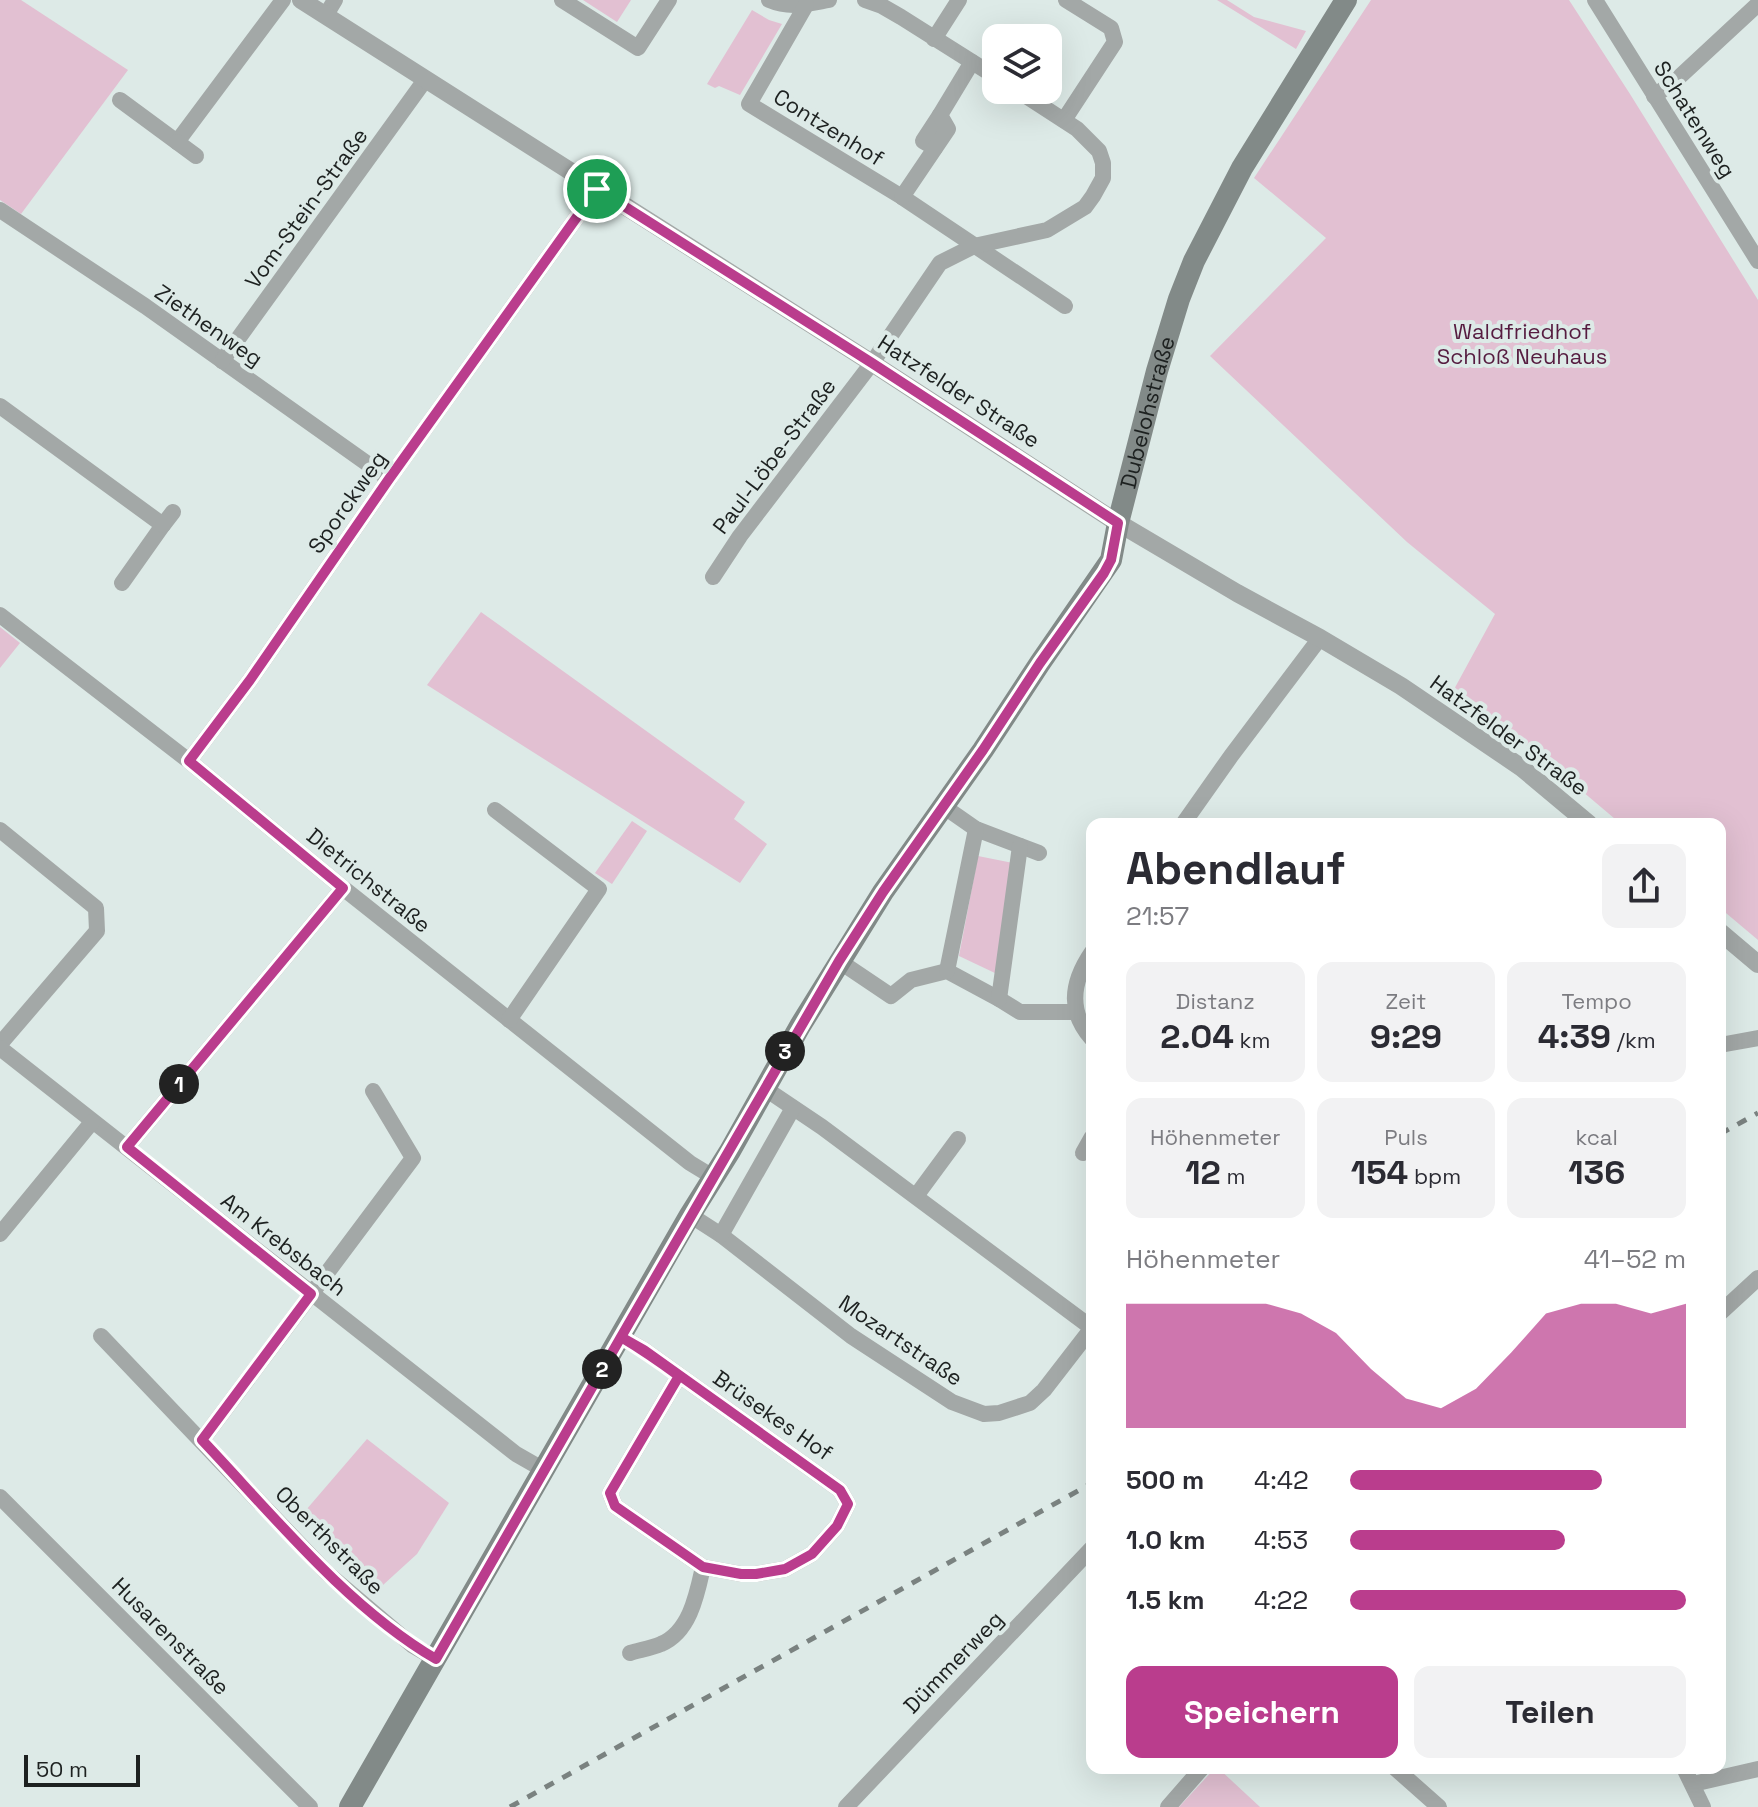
<!DOCTYPE html>
<html lang="de">
<meta charset="utf-8">
<style>
body{margin:0;font-family:"Space Grotesk",sans-serif;background:#f2f2f3;color:#2b2b33;height:100vh;display:flex;flex-direction:column;font-size:30px;white-space:nowrap}
*{box-sizing:border-box;margin:0}
p{font-size:26px;color:#7c7c81}
.icon{flex:none;width:44px;height:44px;fill:none;stroke:currentColor;stroke-width:2;stroke-linecap:round;stroke-linejoin:round}
.map{position:relative;flex:1;overflow:hidden}
.drawer{position:absolute;left:1086px;top:818px;width:640px;height:956px;display:flex;flex-direction:column;background:#fff;border-radius:16px;box-shadow:0 8px 32px #0002}
.drawer>*{flex:none}
.buttons{position:absolute;left:982px;top:24px;display:grid;gap:16px}
.buttons a{display:grid;place-items:center;width:80px;height:80px;border-radius:16px;background:#fff;box-shadow:0 8px 32px #0002;font-size:40px}
.scale{position:absolute;left:24px;bottom:20px;width:116px;box-sizing:border-box;padding-left:8px;border:4px solid #1d2120;border-top:0;font-size:22px;line-height:28px;white-space:nowrap;color:#1d2120;-webkit-text-stroke:6px #ddeae7;paint-order:stroke}
.pin{position:absolute;display:grid;place-items:center;width:68px;height:68px;color:#fff;margin:-34px;border:4px solid #fff;border-radius:50%;box-shadow:0 2px 8px #0007}
.km{position:absolute;width:40px;height:40px;margin:-20px;border-radius:50%;background:#222;color:#fff;font-size:22px;line-height:40px;text-align:center}
.round{display:grid;place-items:center;flex:none;width:84px;height:84px;border-radius:16px;background:#f2f2f3}
.head{display:flex;align-items:center;justify-content:space-between;height:136px;padding:0 40px}
h1{font-size:44px;font-weight:600;line-height:60px}
.metrics{display:grid;grid-template-columns:repeat(3,1fr);gap:12px;height:136px;padding:8px 40px}
.metrics div{display:grid;align-content:center;border-radius:16px;background:#f2f2f3;text-align:center}
.metrics b{font-size:34px;font-weight:600}
.metrics small{font-size:22px;font-weight:400}
.metrics p{font-size:22px}
.chart{height:224px;padding:16px 40px}
.chart p{display:flex;justify-content:space-between}
.chart svg{width:100%;height:144px;margin-top:8px;fill:#ba3d8d;opacity:.7}
.button{display:flex;gap:16px;margin-top:auto;padding:16px 40px}
.button a{flex:1;height:92px;border-radius:16px;background:#ba3d8d;color:#fff;font-size:32px;font-weight:600;line-height:92px;text-align:center}
.button a+a{background:#f2f2f3;color:#2b2b33}
ul{padding:0 40px;list-style:none;font-size:26px}
li{display:grid;grid-template-columns:128px 96px 1fr;align-items:center;height:60px}
li i{height:20px;border-radius:10px;background:#ba3d8d}
.map>svg:first-child{display:block}
.green{fill:#e2c0d2}
.lines{fill:none;stroke-linecap:round;stroke-linejoin:round}
.minor{stroke:#a3a8a7;stroke-width:16}
.tertiary{stroke:#a3a8a7;stroke-width:18}
.secondary{stroke:#828a88;stroke-width:22}
.rail{stroke:#7a8280;stroke-width:5;stroke-dasharray:10 10;stroke-linecap:butt}
.route-casing{stroke:#fff;stroke-width:16}
.route{stroke:#ba3d8d;stroke-width:10}
.labels{text-anchor:middle;dominant-baseline:central;stroke-width:8;stroke-linejoin:round;paint-order:stroke}
.street-label{font-size:22px;fill:#1d2120;stroke:#ddeae7}
.park-label{font-size:22px;fill:#561c40;stroke:#ddeae7}
</style>
<div class="map">
<svg width="1758" height="1807" viewBox="0 0 1758 1807">
<rect width="100%" height="100%" fill="#ddeae7"/>
<g class="green">
<polygon points="0,0 21,0 128,70 21,214 0,200"/>
<polygon points="583,0 631,0 617,22"/>
<polygon points="1217,0 1227,0 1254,17 1306,31 1296,49"/>
<polygon points="1371,0 1569,0 1630,94 1758,300 1758,940 1720,908 1720,824 1621,824 1537,753 1452,693 1495,614 1407,542 1210,356 1326,238 1254,178"/>
<polygon points="752,10 769,20 782,24 740,95 719,86 715,88 707,84"/>
<polygon points="481,612 745,802 734,819 767,844 740,883 427,685"/>
<polygon points="0,627 20,643 0,668"/>
<polygon points="632,821 647,831 612,884 595,873"/>
<polygon points="978,856 1013,863 997,974 959,956"/>
<polygon points="367,1439 449,1503 417,1554 383,1585 306,1510"/>
<polygon points="1215,1768 1218,1768 1260,1807 1179,1807"/>
</g>
<g class="lines">
<g class="minor">
<polyline points="562,0 638,48 669,0"/>
<path d="M769,0C790,9 807,4 829,0"/>
<polyline points="865,0 882,6 901,17 996,77"/>
<polyline points="1595,0 1758,261"/>
<polyline points="806,5 749,104 902,197 1065,306"/>
<polyline points="326,15 335,0"/>
<polyline points="934,39 959,0"/>
<polyline points="1654,96 1675,81 1758,4"/>
<polyline points="120,100 177,142 283,0"/>
<polyline points="1064,120 1115,42 1111,28 1066,0"/>
<polyline points="177,142 196,156"/>
<polyline points="935,148 923,141 940,115"/>
<polyline points="902,197 948,129 940,115 972,62"/>
<polyline points="0,210 145,306 389,479"/>
<polyline points="222,361 425,80"/>
<polyline points="0,406 163,525 122,583"/>
<polyline points="163,525 173,512"/>
<polyline points="713,577 740,536 872,363 940,263 974,246 1047,230 1085,207 1093,196 1103,178 1103,163 1099,151 1077,129 1017,90"/>
<polyline points="0,615 189,761 343,888 690,1163 713,1177"/>
<polyline points="189,761 250,680 389,479 597,189"/>
<polyline points="943,806 976,829 1039,853"/>
<polyline points="495,810 599,889 509,1020"/>
<polyline points="1183,824 1231,756 1320,638"/>
<polyline points="0,830 96,908 97,931 0,1044"/>
<path d="M1092,952C1072,981 1067,1011 1092,1039"/>
<polyline points="839,961 891,996 911,980 947,971 999,999 1020,1012 1076,1012"/>
<polyline points="947,971 976,829"/>
<polyline points="999,999 1020,846"/>
<polyline points="1720,1045 1758,1038"/>
<polyline points="0,1048 516,1454 544,1470"/>
<polyline points="764,1088 822,1127 1092,1328"/>
<polyline points="127,1147 343,888"/>
<polyline points="1083,1153 1092,1137"/>
<polyline points="916,1196 958,1139"/>
<polyline points="690,1215 721,1235 851,1336 952,1402 984,1414 999,1413 1030,1403 1044,1390 1092,1328"/>
<polyline points="0,1234 92,1122"/>
<polyline points="721,1235 793,1108"/>
<polyline points="1720,1313 1758,1278"/>
<polyline points="101,1336 327,1573 412,1645 436,1659"/>
<polyline points="621,1337 644,1350 840,1490 848,1504 837,1526 812,1554 785,1569 756,1574 741,1574 703,1567 615,1506 610,1493 679,1376"/>
<polyline points="202,1440 413,1158 373,1091"/>
<polyline points="0,1497 310,1807"/>
<path d="M630,1653C640,1650 652,1648 661,1644C690,1632 697,1594 703,1567"/>
<polyline points="1395,1768 1439,1807"/>
<polyline points="1684,1768 1703,1807"/>
<polyline points="1693,1784 1758,1769"/>
<polyline points="846,1807 1092,1548"/>
<polyline points="1168,1807 1202,1768"/>
</g>
<g class="tertiary">
<polyline points="301,0 872,363 1110,518 1237,593 1320,638 1401,686 1522,768 1589,824"/>
<polyline points="1720,932 1758,964"/>
</g>
<path class="secondary" id="s1" d="M350,1807L690,1215L730,1151L800,1026L883,892L983,750L1040,663L1111,560L1118,523L1157,371L1179,299L1194,261L1242,168L1346,0"/>
<g class="rail">
<polyline points="1720,1134 1758,1113"/>
<polyline points="510,1807 1092,1483"/>
</g>
</g>
<g class="lines">
<g class="route-casing">
<path id="route" d="M597,189L389,479L250,680L189,761L343,888L127,1147L311,1294L202,1440C273,1515 347,1607 436,1659L621,1337L644,1350L840,1490L848,1504L837,1526L812,1554L785,1569L756,1574H741L703,1567L615,1506L610,1493L679,1376C660,1362 641,1349 621,1337L839,961L883,892L983,750L1040,663L1104,573L1111,560L1118,523L872,363L597,189"/>
</g>
<use href="#route" class="route"/>
</g>
<g class="labels">
<g class="street-label">
<text transform="translate(1695 119) rotate(58)">Schatenweg</text>
<text transform="translate(829 127) rotate(32)">Contzenhof</text>
<text transform="translate(306 208) rotate(-54)">Vom-Stein-Straße</text>
<text transform="translate(209 325) rotate(35)">Ziethenweg</text>
<text transform="translate(959 391) rotate(33)">Hatzfelder Straße</text>
<text stroke="none"><textPath href="#s1" startOffset="1614">Dubelohstraße</textPath></text>
<text transform="translate(774 456) rotate(-53)">Paul-Löbe-Straße</text>
<text transform="translate(347 502) rotate(-55)">Sporckweg</text>
<text transform="translate(1509 735) rotate(36)">Hatzfelder Straße</text>
<text transform="translate(369 880) rotate(39)">Dietrichstraße</text>
<text transform="translate(284 1244) rotate(38)">Am Krebsbach</text>
<text transform="translate(901 1340) rotate(34)">Mozartstraße</text>
<text transform="translate(773 1415) rotate(35)">Brüsekes Hof</text>
<text transform="translate(330 1540) rotate(45)">Oberthstraße</text>
<text transform="translate(171 1636) rotate(45)">Husarenstraße</text>
<text transform="translate(953 1662) rotate(-46)">Dümmerweg</text>
</g>
<g class="park-label">
<text x="1522" y="331">Waldfriedhof<tspan x="1522" dy="25">Schloß Neuhaus</tspan></text>
</g>
</g>
</svg>
<div class="buttons">
<a><svg class="icon" aria-label="layers" viewBox="0 0 24 24"><path d="M12 4l9 5-9 5-9-5zM3 14l9 5 9-5"/></svg></a>
</div>
<div class="scale">50 m</div>
<div class="pin" style="left:597px;top:189px;background:#1e9e55"><svg class="icon" aria-label="arrive" viewBox="0 0 24 24"><path d="M6 21V4h12l-3 4 3 4H6"/></svg></div>
<b class="km" style="left:179px;top:1084px">1</b>
<b class="km" style="left:602px;top:1369px">2</b>
<b class="km" style="left:785px;top:1051px">3</b>
<section class="drawer">
<div class="head"><div><h1>Abendlauf</h1><p>21:57</p></div><a class="round"><svg class="icon" aria-label="share" viewBox="0 0 24 24"><path d="M12 15V3M7 8l5-5 5 5M5 13v7h14v-7"/></svg></a></div>
<div class="metrics">
<div><p>Distanz</p><b>2.04<small> km</small></b></div>
<div><p>Zeit</p><b>9:29</b></div>
<div><p>Tempo</p><b>4:39<small> /km</small></b></div>
</div>
<div class="metrics">
<div><p>Höhenmeter</p><b>12<small> m</small></b></div>
<div><p>Puls</p><b>154<small> bpm</small></b></div>
<div><p>kcal</p><b>136</b></div>
</div>
<div class="chart"><p><span>Höhenmeter</span>41–52 m</p>
<svg viewBox="0 0 160 44" preserveAspectRatio="none"><path d="M0 44V6L10 6L20 6L30 6L40 6L50 9L60 15L70 26L80 35L90 38L100 32L110 21L120 9L130 6L140 6L150 9L160 6V44z"/></svg>
</div>
<ul>
<li><b>500 m</b>4:42<i style="width:75%"></i></li>
<li><b>1.0 km</b>4:53<i style="width:64%"></i></li>
<li><b>1.5 km</b>4:22<i style="width:100%"></i></li>
</ul>
<div class="button"><a>Speichern</a><a>Teilen</a></div>
</section>
</div>
